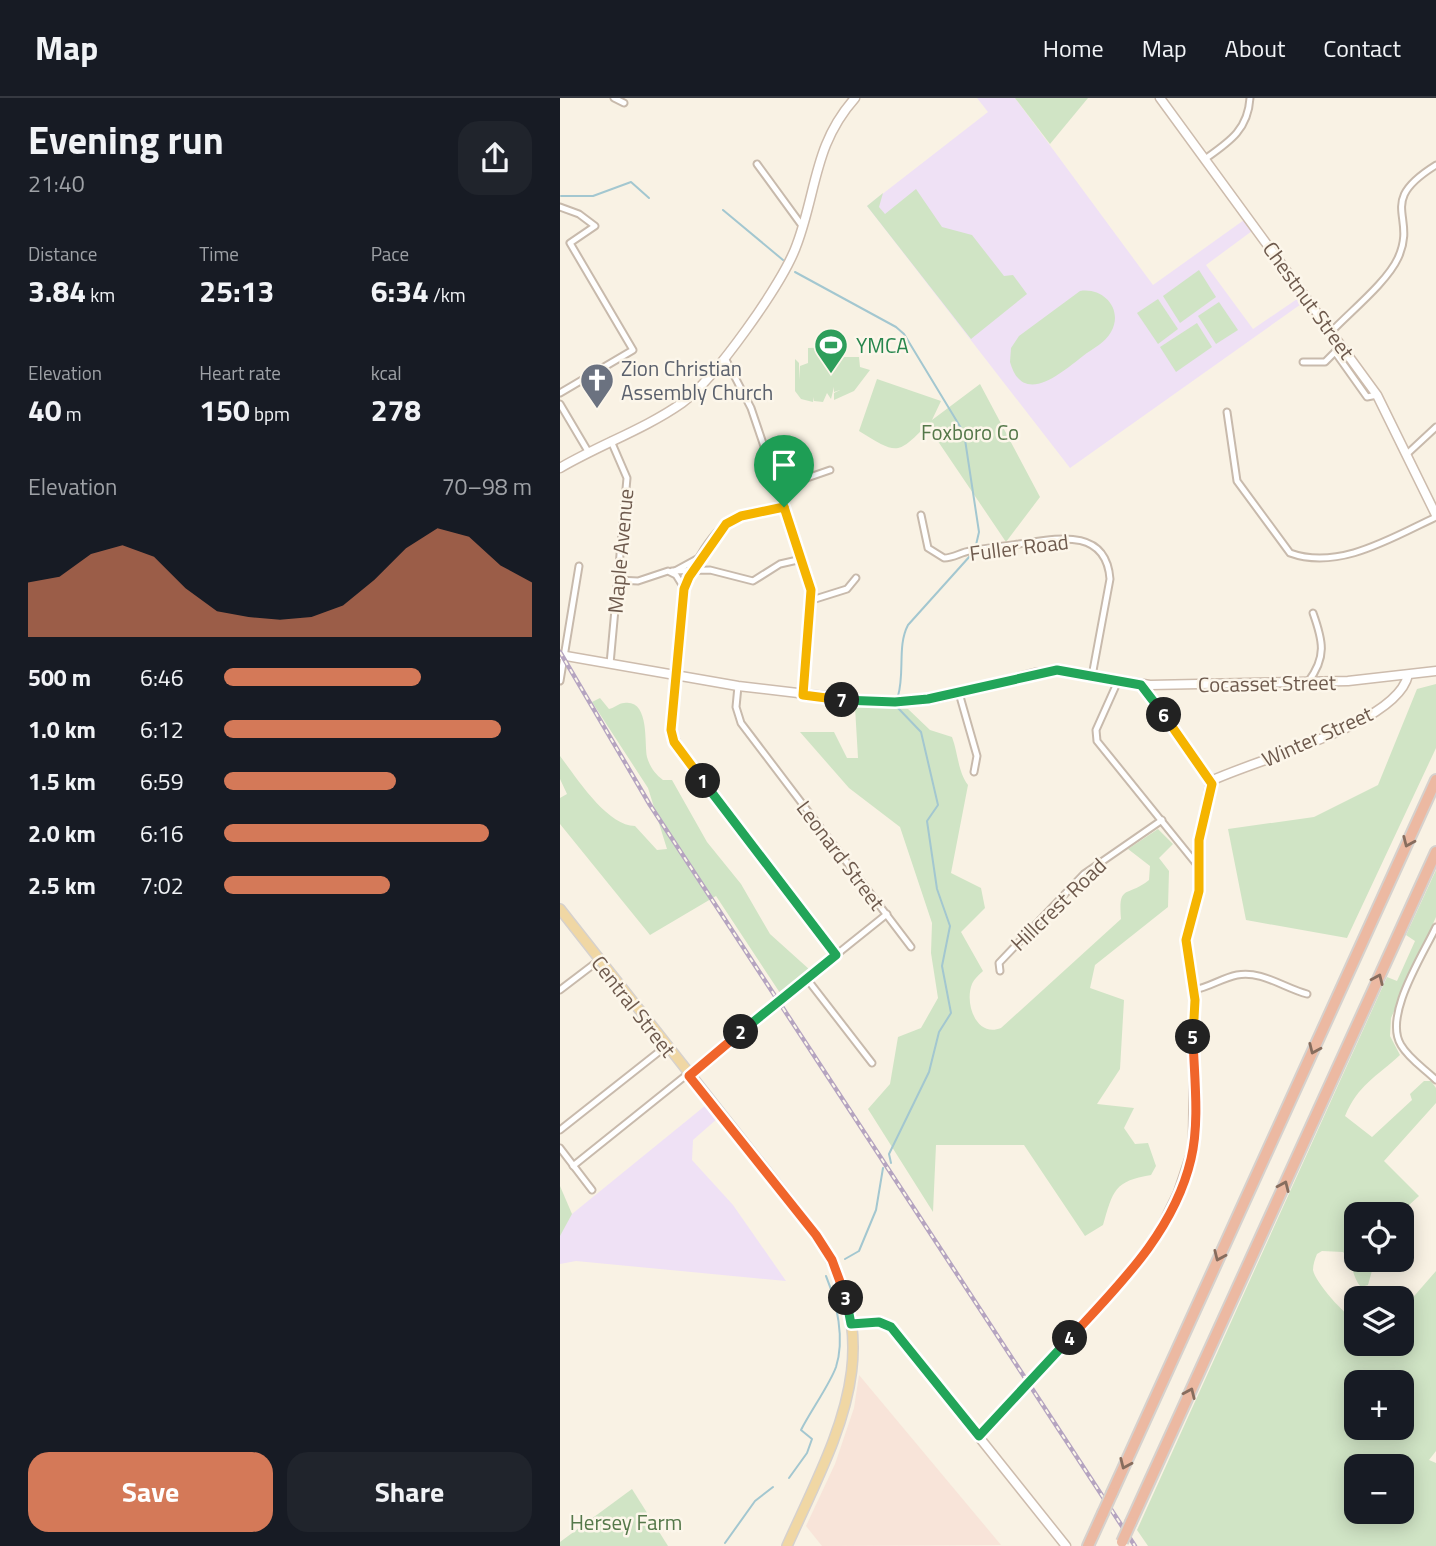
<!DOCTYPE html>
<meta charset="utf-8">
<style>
body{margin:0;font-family:"Titillium Web",sans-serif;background:#20242c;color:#f1f3f6;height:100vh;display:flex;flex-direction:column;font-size:26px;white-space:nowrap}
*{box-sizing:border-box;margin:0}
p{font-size:23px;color:#9ea1a6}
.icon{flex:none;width:38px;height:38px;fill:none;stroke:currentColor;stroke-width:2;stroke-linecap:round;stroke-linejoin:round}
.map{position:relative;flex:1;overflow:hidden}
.side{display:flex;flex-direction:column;background:#171b24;width:560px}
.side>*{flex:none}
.tools{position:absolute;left:784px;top:1104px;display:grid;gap:14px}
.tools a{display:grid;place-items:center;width:70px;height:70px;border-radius:14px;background:#171b24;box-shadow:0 4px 18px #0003;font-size:35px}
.pin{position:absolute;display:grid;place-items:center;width:60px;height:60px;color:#fff;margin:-72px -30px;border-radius:50% 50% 50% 0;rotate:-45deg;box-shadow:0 0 7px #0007}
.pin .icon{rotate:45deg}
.km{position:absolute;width:35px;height:35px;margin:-18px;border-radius:50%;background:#222;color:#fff;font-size:19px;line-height:35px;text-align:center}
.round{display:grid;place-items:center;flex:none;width:74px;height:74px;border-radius:21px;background:#20242c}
.headline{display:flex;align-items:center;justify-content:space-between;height:119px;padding:0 28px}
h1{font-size:38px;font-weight:700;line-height:52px}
.figures{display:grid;grid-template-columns:repeat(3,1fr);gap:10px;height:119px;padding:7px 28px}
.figures div{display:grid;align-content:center}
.figures b{font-size:30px;font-weight:700}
.figures small{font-size:19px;font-weight:400}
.figures p{font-size:19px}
.chart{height:196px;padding:14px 28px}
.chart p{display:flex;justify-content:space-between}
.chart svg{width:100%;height:126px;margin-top:7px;fill:#d47958;opacity:.7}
.action{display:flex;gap:14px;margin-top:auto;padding:14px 28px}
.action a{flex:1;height:80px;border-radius:21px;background:#d47958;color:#fff;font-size:28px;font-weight:700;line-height:80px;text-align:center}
.action a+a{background:#20242c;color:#f1f3f6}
ul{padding:0 28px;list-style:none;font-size:23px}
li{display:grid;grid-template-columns:112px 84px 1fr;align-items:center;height:52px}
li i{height:18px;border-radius:9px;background:#d47958}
header{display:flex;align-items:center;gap:42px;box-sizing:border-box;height:98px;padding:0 35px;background:#171b24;border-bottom:2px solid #363941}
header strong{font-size:33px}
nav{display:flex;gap:38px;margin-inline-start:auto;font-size:24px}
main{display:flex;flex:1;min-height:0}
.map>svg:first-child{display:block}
.commercial{fill:#f8e4d9}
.education{fill:#efe1f5}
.green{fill:#d0e4c5;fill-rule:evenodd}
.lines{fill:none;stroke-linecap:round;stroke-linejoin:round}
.stream{stroke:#a3c7d0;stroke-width:2}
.street-casing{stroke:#c8baac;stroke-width:9}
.secondary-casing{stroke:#cdbcad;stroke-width:11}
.primary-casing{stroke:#d6d1cd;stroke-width:12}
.highway-casing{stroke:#d6d1cd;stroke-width:14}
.street{stroke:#fff;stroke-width:5}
.secondary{stroke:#fff;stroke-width:8}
.primary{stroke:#f0d7a4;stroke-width:9}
.highway{stroke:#ecb9a2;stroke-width:10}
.rail-casing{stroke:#b5a4c0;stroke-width:4.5}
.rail{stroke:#fcf6ea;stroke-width:2;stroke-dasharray:5;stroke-linecap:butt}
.highway-bridge-casing{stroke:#d6d1cd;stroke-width:14;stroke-linecap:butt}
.highway-bridge{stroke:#ecb9a2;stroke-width:10}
.oneway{stroke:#876d5e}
.split-1-casing{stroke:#fff;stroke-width:14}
.split-2-casing{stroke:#fff;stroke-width:14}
.split-3-casing{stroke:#fff;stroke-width:14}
.split-4-casing{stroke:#fff;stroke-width:14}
.split-5-casing{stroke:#fff;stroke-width:14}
.split-6-casing{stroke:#fff;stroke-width:14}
.split-7-casing{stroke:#fff;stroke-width:14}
.split-8-casing{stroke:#fff;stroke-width:14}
.split-1{stroke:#f5b400;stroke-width:9}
.split-2{stroke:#22a559;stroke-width:9}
.split-3{stroke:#f0652b;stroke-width:9}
.split-4{stroke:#22a559;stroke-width:9}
.split-5{stroke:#f0652b;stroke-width:9}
.split-6{stroke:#f5b400;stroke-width:9}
.split-7{stroke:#22a559;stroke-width:9}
.split-8{stroke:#f5b400;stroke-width:9}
.labels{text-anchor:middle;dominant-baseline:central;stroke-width:5;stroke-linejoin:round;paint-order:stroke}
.street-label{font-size:21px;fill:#6e5a4d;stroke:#fcf6ea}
.leisure-label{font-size:21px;fill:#27864d;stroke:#fcf6ea;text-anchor:start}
.worship-label{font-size:21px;fill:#5b616d;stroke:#fcf6ea;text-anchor:start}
.park-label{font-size:21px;fill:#55784a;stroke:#fcf6ea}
</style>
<header>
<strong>Map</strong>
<nav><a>Home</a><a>Map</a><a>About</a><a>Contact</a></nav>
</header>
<main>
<section class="side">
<div class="headline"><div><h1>Evening run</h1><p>21:40</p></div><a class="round"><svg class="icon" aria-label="share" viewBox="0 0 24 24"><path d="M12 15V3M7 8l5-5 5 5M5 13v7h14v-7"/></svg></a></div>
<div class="figures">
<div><p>Distance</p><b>3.84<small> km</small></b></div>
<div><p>Time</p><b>25:13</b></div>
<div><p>Pace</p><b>6:34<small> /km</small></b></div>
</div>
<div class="figures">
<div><p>Elevation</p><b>40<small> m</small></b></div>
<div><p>Heart rate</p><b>150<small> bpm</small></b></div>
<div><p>kcal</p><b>278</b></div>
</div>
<div class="chart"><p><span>Elevation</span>70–98 m</p>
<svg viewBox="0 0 160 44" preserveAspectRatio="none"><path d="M0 44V25L10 23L20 15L30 12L40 16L50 27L60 35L70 37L80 38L90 37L100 33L110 24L120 13L130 6L140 9L150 19L160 25V44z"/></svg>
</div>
<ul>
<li><b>500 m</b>6:46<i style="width:64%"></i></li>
<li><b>1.0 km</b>6:12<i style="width:90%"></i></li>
<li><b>1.5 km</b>6:59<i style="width:56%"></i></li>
<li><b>2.0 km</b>6:16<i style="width:86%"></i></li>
<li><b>2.5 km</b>7:02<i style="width:54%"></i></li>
</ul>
<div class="action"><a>Save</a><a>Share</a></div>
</section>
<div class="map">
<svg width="876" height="1448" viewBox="0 0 876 1448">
<rect width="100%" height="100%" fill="#f9f2e4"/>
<polygon class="commercial" points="299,1277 441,1447 262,1448 246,1428 275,1366 294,1310"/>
<g class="education">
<polygon points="417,0 455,0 593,187 684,122 692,133 646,167 693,231 740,199 744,204 510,370 307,108 428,14"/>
<polygon points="146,1007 158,1020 133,1042 132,1062 173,1107 226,1183 16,1163 0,1166 0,1136 12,1116"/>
</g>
<g class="green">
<polygon points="455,0 528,0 490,46"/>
<polygon points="356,91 382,129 412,137 444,178 453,177 467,196 411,241 307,108 323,95 319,109 325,116"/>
<polygon points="639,172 656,199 620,225 603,198"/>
<path d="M520,193C543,189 564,211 551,234C546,244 532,251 523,258C502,274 463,310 450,264L451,250L459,238Z"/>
<polygon points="598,201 618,231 598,246 577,215"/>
<polygon points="659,204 678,232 656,246 638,218"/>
<polygon points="637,225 652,249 616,274 600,249"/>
<polygon points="280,249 281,259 299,259 300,269 310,272 294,293 274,302 274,295 280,292 274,294 274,289 271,301 267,295 263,304 254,303 254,299 253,304 241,301 235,293 235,261 239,265 239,282 240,268 248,265 248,250"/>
<path d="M317,281L381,303L372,322L420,286L480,399L446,444L367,327C337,357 338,357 299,333Z"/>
<polygon points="876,586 876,650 787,840 686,822 668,731 754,719 818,687 857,591"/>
<path d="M40,600L49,611C54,610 59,605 64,605C90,601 84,645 87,659C90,669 95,676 103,682H112L147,744L181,786L210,836L250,872L220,895L156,798L90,837L0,726V700L7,696L0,681V658C16,679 47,728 75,728L97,752L107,751L88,690L32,604Z"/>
<path d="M295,609L348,611L370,632L392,639C398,655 398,674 408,687L391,775L421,790L425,810L401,834L423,873C420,876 414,881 412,886C404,906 417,940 441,930L561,821C558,785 567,800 589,782L590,768L568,751L598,731L613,746L599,760L609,773L608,809L535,867L530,890L564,902L560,971L537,1006L574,1010L564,1030L575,1046L588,1045L596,1068L591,1077C554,1083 553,1093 543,1127L525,1138L464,1047H376L373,1114L308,1011L330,986L338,939L361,930L378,900L371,855L372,825L340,729L289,690L240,634H274L287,660H298Z"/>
<path d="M876,772V819L831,920L830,938L840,957C816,979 798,987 785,1018L812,1039L852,1002L850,996L864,983H871L876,990V1005L824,1063L859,1098L839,1116H796V1162H815L808,1187L801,1189C791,1178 794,1164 783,1154L762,1153L757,1156C755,1161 753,1166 753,1172C755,1184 785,1218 796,1222V1246H842V1212L876,1173V1353L869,1362L876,1365V1448H588L577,1432L827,879L837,883L855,843L846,837ZM796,1284H842V1330H796ZM796,1368H842V1414H796Z"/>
<polygon points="0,1088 12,1116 0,1138"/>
<polygon points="72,1391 108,1448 0,1448 0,1444"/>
</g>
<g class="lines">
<g class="stream">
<polyline points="1,98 33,98 71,84 89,100"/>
<polyline points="163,112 223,162"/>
<polyline points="235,174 336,229 344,236 404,335 419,434 416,447"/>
<path d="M338,598C345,574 337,548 348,527L410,458"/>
<polyline points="331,1065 329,1056 369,974 379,934 391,915 382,868 390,828 377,791 367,723 378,707 361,634 338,610"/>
<polyline points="285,1161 299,1153 316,1112 323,1070"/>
<path d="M229,1380L247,1355L252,1341L241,1332C250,1314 270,1286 276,1269C285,1241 277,1205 266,1178"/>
<polyline points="165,1445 195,1403 213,1389"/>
</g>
<g class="street-casing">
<g id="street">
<polyline points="54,0 64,5"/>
<path d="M645,61C669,44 688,32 690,0"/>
<polyline points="197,66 243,129"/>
<polyline points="0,109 19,116 35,128 10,145 73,252 0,295"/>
<path d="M772,233C791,213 827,184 838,160C858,117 815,105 876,67"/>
<polyline points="165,260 191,310 250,484 252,502 243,597"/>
<polyline points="743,264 765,264 775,254 807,299 817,297"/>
<polyline points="0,306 29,355"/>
<path d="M667,314L677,383L730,455C779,473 833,439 876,419"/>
<polyline points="847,356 876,329"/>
<polyline points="218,390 270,372"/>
<path d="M224,409C208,413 189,413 175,420C152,431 133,468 124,491L111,632L124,658L276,857"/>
<path d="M361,417L368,450L384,460C394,460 401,454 410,453C426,450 443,448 459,446C494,441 546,428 550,481L532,578"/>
<polyline points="112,473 150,472 193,483 220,466 242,461"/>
<polyline points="115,473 137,461"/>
<polyline points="58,482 78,483 108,473 116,477 124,490"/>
<polyline points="252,502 287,491 296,480"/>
<polyline points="50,566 67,380 51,343"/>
<polyline points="0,583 19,468"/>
<polyline points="558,583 536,632 537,643 638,768"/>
<path d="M748,584C767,559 763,543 753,515"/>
<polyline points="581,587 651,683"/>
<polyline points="178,588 176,609 181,625 351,849"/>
<polyline points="399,595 417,658 414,674"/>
<path d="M876,829C863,857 823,918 841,947C849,961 865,971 876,982"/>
<polyline points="440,873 439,865 524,776 602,722"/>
<polyline points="247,881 312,965"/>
<polyline points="0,892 38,863"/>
<path d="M634,892C650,889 662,880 677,877C701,872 724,890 747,896"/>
<polyline points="0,1032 105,949"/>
<polyline points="0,1050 32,1092"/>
<polyline points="13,1068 327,816"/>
</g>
</g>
<g class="secondary-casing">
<g id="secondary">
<polyline points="600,0 817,297 876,417"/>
<path d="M0,370C39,347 85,331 122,305C154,282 224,184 237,146C257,92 254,46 295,0"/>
<polyline points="0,557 178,588 314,604 378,600 475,575 497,573 590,587 788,583 876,573"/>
<polyline points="291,1226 319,1224 332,1230 506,1448"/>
<path d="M419,1338L576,1168L595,1142L618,1095L633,1050L635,902L626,842L639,793V742L651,683C696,661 837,627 848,577"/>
</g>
</g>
<g class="primary-casing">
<path id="primary" d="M0,811L248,1126C335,1243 278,1334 227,1448"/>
</g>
<g class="highway-casing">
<g id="highway">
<polyline points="552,1395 876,682"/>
<polyline points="571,1424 876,754"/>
<polyline points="528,1448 543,1415"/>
</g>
</g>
<use href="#street" class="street"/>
<use href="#secondary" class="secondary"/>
<use href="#primary" class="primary"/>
<use href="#highway" class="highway"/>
<g class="rail-casing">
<polyline id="rail" points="0,554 90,707 575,1448"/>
</g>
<use href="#rail" class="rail"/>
<g class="highway-bridge-casing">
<g id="highway-bridge">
<polyline points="543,1415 552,1395"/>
<polyline points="562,1444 571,1424"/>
</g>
</g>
<use href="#highway-bridge" class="highway-bridge"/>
</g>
<defs><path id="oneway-chevron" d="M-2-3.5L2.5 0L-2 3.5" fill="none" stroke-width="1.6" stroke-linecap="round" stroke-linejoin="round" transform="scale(1.75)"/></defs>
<g class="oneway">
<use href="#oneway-chevron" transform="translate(848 744) rotate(114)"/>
<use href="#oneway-chevron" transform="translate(818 881) rotate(-66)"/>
<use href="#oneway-chevron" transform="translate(754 951) rotate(114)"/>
<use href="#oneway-chevron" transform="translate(724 1088) rotate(-66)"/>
<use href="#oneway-chevron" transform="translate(659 1158) rotate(114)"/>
<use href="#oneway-chevron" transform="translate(630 1295) rotate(-66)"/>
<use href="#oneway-chevron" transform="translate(565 1366) rotate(114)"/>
</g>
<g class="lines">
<g class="split-1-casing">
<polyline id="split-1" points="143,683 114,644 111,632 124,491 129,479 166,426 181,418 224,409"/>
</g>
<g class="split-2-casing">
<polyline id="split-2" points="143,683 276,857 181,934"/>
</g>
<g class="split-3-casing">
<polyline id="split-3" points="181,934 129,978 256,1137 272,1162 286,1200"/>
</g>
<g class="split-4-casing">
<polyline id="split-4" points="286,1200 291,1226 319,1224 331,1229 419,1338 510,1240"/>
</g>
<g class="split-5-casing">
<path id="split-5" d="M510,1240C558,1188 614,1134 631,1061C640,1023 634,978 633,939"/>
</g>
<g class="split-6-casing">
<polyline id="split-6" points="604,617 652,686 639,742 639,793 626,842 635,902 633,939"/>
</g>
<g class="split-7-casing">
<polyline id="split-7" points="282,602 335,604 368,601 497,572 581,587 604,617"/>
</g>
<g class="split-8-casing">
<polyline id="split-8" points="224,409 251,492 243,597 282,602"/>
</g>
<use href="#split-1" class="split-1"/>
<use href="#split-2" class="split-2"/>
<use href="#split-3" class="split-3"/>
<use href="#split-4" class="split-4"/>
<use href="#split-5" class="split-5"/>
<use href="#split-6" class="split-6"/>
<use href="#split-7" class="split-7"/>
<use href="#split-8" class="split-8"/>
</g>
<defs>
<g id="stadium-pin" transform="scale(1.75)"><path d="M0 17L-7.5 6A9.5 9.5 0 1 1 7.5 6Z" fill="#2e9e5b" stroke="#fcf6ea"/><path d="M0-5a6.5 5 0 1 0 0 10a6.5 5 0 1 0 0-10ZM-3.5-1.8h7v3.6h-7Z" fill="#fff"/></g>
<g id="church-pin" transform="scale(1.75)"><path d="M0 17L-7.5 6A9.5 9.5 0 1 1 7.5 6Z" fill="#6b7280" stroke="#fcf6ea"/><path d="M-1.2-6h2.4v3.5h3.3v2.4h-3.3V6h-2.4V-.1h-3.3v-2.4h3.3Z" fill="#fff"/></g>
</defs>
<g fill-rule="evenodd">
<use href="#stadium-pin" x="271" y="247"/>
<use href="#church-pin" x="37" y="282"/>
</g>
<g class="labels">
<g class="street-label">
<text transform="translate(749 202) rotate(54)">Chestnut Street</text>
<text transform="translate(459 449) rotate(-7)">Fuller Road</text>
<text transform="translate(60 453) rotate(-85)">Maple Avenue</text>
<text transform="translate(707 585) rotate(-1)">Cocasset Street</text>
<text transform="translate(757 638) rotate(-24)">Winter Street</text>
<text transform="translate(281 757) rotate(53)">Leonard Street</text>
<text transform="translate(498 806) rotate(-44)">Hillcrest Road</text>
<text transform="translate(74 908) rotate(52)">Central Street</text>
</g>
<g class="leisure-label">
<text x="296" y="247">YMCA</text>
</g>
<g class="worship-label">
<text x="61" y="270">Zion Christian<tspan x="61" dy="24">Assembly Church</tspan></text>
</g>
<g class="park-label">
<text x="410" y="334">Foxboro Co</text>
<text x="66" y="1424">Hersey Farm</text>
</g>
</g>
</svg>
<div class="tools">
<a><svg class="icon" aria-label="locate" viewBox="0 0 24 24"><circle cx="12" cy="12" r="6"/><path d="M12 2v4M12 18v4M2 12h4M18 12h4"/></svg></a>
<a><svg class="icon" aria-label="layers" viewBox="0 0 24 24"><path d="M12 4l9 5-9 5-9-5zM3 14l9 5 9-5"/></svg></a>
<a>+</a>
<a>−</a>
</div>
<div class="pin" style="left:224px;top:409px;background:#1e9e55"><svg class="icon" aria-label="arrive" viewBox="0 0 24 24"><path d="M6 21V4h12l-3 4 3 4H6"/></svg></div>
<b class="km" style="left:143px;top:683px">1</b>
<b class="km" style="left:181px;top:934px">2</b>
<b class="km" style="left:286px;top:1200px">3</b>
<b class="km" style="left:510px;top:1240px">4</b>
<b class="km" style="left:633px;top:939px">5</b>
<b class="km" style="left:604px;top:617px">6</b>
<b class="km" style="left:282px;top:602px">7</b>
</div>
</main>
